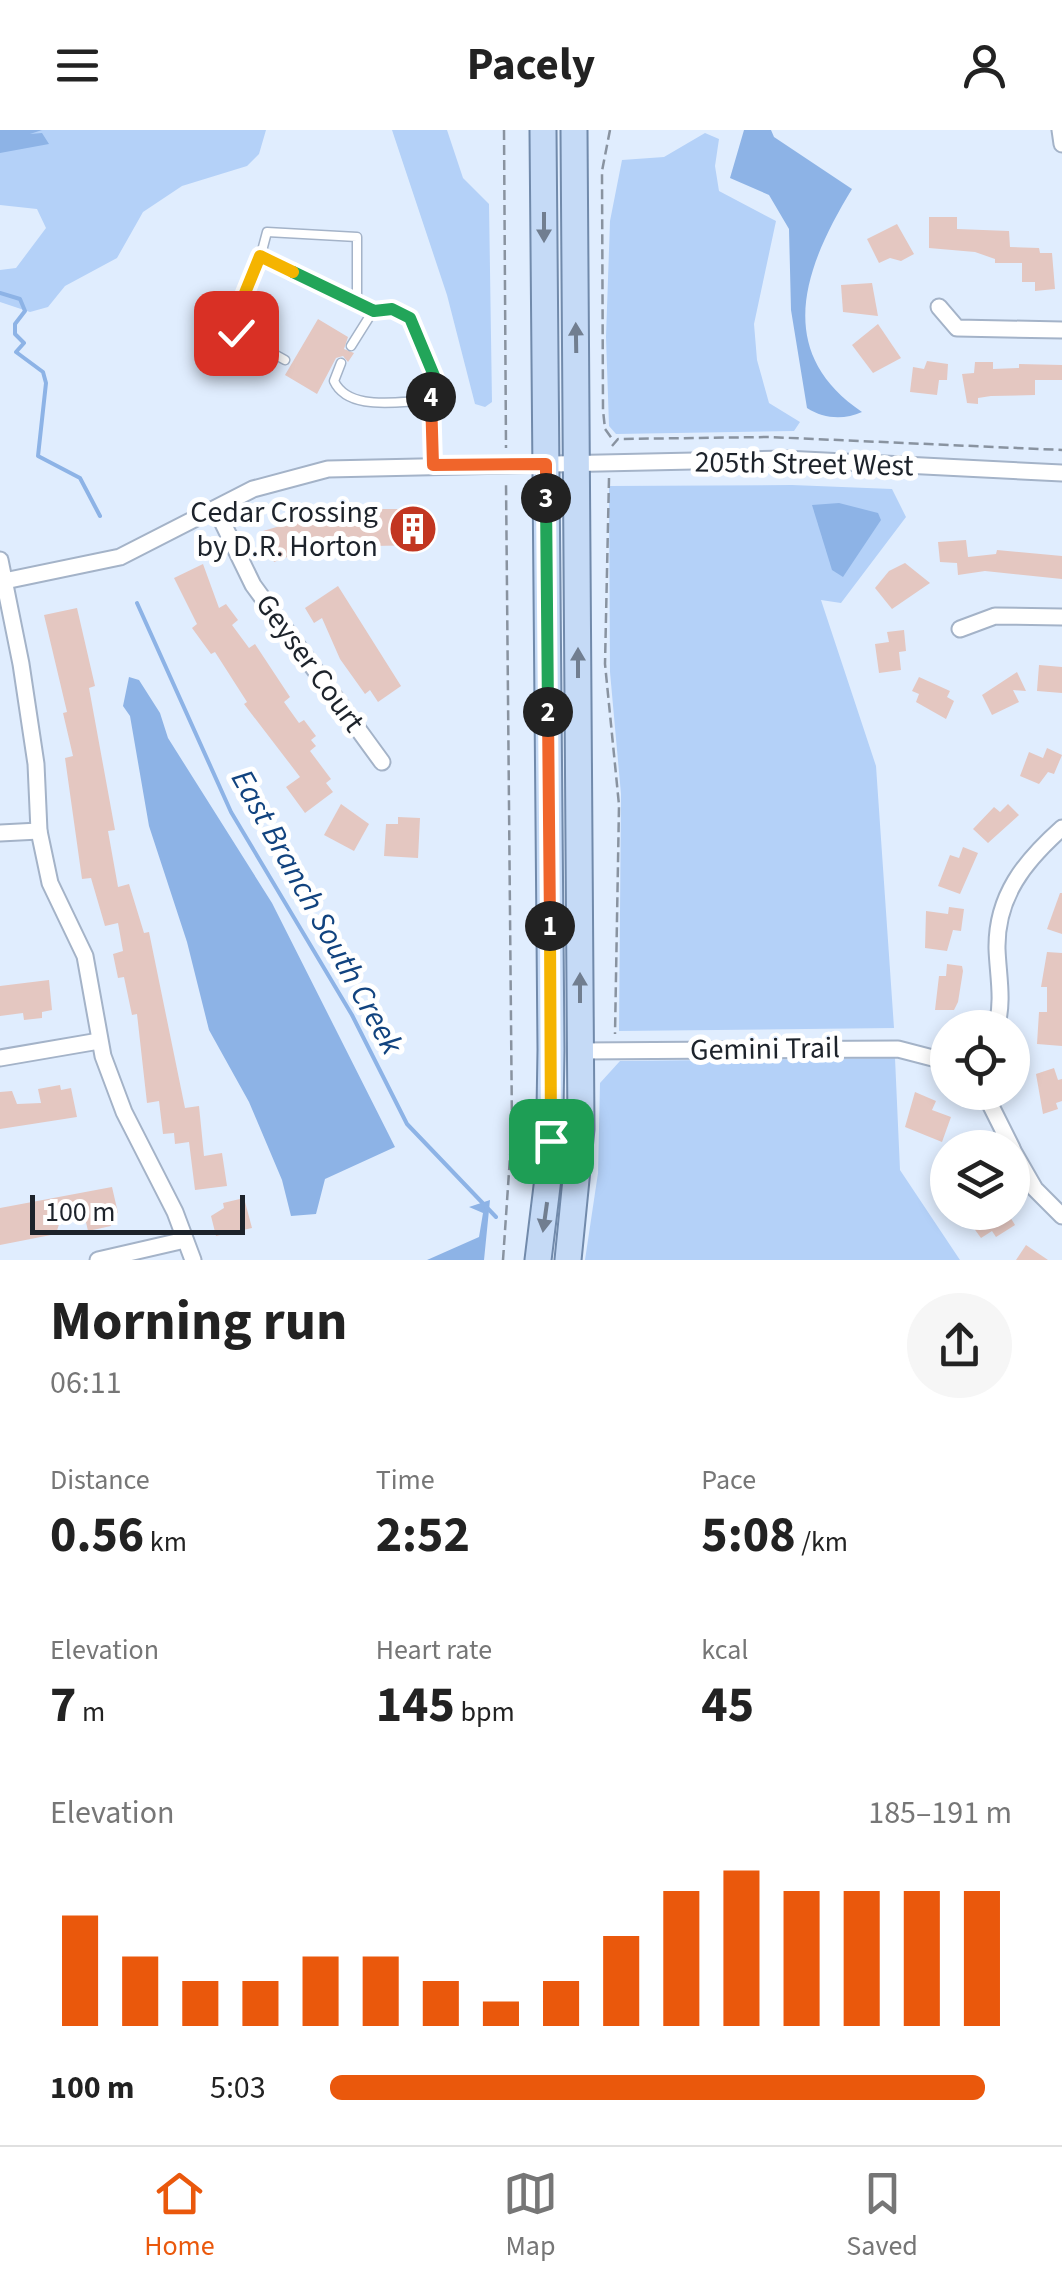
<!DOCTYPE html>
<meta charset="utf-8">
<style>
body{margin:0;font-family:"Source Sans 3",sans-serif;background:#f6f6f6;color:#222;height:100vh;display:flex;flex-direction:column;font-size:38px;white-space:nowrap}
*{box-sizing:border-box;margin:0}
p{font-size:32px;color:#767676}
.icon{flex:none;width:55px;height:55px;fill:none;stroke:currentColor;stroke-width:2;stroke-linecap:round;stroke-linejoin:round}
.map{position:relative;height:1130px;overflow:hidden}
.panel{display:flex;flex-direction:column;background:#fff;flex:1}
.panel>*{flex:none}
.buttons{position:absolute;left:930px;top:880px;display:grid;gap:20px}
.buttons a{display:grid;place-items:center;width:100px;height:100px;border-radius:50%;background:#fff;box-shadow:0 5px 15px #0003;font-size:50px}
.scale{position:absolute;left:30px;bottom:25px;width:215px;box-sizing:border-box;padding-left:10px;border:5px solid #1d232b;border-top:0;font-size:28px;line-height:35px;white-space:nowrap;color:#1d232b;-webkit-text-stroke:8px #fff;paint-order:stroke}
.pin{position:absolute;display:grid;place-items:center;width:85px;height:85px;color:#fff;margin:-42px;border-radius:20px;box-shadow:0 5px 15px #0006}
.km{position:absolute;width:50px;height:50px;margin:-25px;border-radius:50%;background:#222;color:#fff;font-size:28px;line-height:50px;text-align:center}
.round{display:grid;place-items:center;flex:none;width:105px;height:105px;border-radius:52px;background:#f6f6f6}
.headline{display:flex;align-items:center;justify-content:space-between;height:170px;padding:0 50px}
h1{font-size:55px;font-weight:700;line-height:75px}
.stats{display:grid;grid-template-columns:repeat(3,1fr);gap:15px;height:170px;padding:10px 50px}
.stats div{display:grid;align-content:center}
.stats b{font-size:50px;font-weight:700}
.stats small{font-size:28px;font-weight:400}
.stats p{font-size:28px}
.chart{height:280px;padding:20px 50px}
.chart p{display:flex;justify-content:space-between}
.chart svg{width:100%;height:180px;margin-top:10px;stroke:#ea580c;stroke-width:6}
ul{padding:0 50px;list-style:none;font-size:32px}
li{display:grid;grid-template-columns:160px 120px 1fr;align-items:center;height:75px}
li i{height:25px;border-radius:12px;background:#ea580c}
header{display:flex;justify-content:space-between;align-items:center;height:130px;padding:0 50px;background:#fff;font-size:45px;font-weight:700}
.dock{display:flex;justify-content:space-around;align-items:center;height:140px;border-top:2px solid #e0e0e0;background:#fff;font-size:28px;color:#767676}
.dock a{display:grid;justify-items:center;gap:5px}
.dock .selected{color:#ea580c}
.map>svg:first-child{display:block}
.green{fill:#b4d1f8}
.water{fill:#8db3e6}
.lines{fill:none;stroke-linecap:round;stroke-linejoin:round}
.stream{stroke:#8db3e6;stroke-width:4}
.building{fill:#e4c7c1}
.lane-casing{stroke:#a4b3c8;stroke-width:11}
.street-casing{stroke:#a4b3c8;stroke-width:19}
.primary-casing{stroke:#718aab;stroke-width:29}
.path{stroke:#8993a0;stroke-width:2.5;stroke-dasharray:10 5;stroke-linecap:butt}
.lane{stroke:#fff;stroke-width:8}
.street{stroke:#fff;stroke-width:15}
.primary{stroke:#c5daf6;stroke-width:25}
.oneway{fill:#717e90}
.split-1-casing{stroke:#fff;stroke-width:20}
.split-2-casing{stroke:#fff;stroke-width:20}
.split-3-casing{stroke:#fff;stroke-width:20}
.split-4-casing{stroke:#fff;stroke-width:20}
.split-5-casing{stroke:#fff;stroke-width:20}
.split-6-casing{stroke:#fff;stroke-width:20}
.split-1{stroke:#f5b400;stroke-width:12}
.split-2{stroke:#f0652b;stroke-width:12}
.split-3{stroke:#22a559;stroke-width:12}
.split-4{stroke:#f0652b;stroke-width:12}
.split-5{stroke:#22a559;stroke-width:12}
.split-6{stroke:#f5b400;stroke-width:12}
.labels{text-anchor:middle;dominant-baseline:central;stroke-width:10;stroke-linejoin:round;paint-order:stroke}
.street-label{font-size:30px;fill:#1d232b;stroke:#fff}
.poi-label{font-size:30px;fill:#1d232b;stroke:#fff;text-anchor:end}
.water-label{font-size:32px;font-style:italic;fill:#11437f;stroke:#fff}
</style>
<header><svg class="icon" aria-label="menu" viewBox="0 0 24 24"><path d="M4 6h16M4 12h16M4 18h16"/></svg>Pacely<svg class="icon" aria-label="person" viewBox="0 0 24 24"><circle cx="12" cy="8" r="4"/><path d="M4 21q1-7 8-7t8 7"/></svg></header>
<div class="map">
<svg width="1062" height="1130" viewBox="0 0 1062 1130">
<rect width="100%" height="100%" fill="#e0edfe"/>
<g class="green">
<polygon points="0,0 266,0 259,24 247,36 182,56 143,82 117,128 65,156 48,177 30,182 0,172 0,140 16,138 46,98 37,79 0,75"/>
<polygon points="392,0 447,0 463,48 489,74 492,272 485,277 475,274 447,165"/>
<polygon points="705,3 719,9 715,36 719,61 776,91 754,194 757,230 769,273 800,292 794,301 616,304 609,296 606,207 610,91 622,30 664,27"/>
<polygon points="792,355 892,359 906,387 841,473 821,470 876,636 894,898 619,901 621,664 610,542 609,356"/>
<polygon points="895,928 900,1040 960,1130 585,1130 598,1043 600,953 620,931"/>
</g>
<g class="water">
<polygon points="0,0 42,0 30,4 42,3 49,14 0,23"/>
<path d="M744,0H771L774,7L852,59C805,136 772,221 862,282C844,290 824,289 807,278L791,180L789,99L769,65L730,48Z"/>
<polygon points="839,373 878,383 881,390 843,447 832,440 812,375"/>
<polygon points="129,547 139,550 160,583 168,608 272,773 395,1017 325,1049 316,1084 291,1086 282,1050 249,972 209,900 187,812 149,696 130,586 123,576"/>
<polygon points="490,1070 484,1130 427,1130 479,1107 483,1083 469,1077"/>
</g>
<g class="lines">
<g class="stream">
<polyline points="0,163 20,169 25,181 15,194 15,204 24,213 16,222 43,242 46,253 38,326 80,348 100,386"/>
<polyline points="137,473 231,682 352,885 407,994 496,1087"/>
</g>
</g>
<g class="building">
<polygon points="929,87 957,87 957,99 1009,101 1010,117 1039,118 1040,123 1052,123 1055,159 1035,161 1035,152 1022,152 1022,133 995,133 995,129 975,122 929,118"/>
<polygon points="897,94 914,124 901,131 890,128 879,133 867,109"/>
<polygon points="872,153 878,186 843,182 841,155"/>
<polygon points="318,189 348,207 344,219 354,223 348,232 343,226 336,228 317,264 285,245"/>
<polygon points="878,194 901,228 873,243 852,215"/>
<polygon points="927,231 948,234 947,250 939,250 937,265 910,262 913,237 924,239"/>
<polygon points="975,232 993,232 993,239 1019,238 1019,234 1062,235 1062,250 1035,250 1035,265 991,266 978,268 978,274 967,273 962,244 974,243"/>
<polygon points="338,379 339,386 363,385 363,379 419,379 419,383 429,383 429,415 314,417 274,432 263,401"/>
<polygon points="966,410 968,427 996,424 997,420 1062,426 1062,449 985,441 958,445 957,433 940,432 938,412"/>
<polygon points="905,433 930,453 892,479 875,458 889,441"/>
<polygon points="203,434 219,478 226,474 238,490 232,495 249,518 255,514 290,567 284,572 299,593 304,590 316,606 311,610 316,616 310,621 331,649 326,653 333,662 305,683 286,657 300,647 244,574 247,572 215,522 211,524 192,498 197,494 174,448"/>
<polygon points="338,456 401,556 378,572 370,560 365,564 340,529 322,488 314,493 305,478"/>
<polygon points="77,478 95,556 89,558 115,700 108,701 118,757 129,754 144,803 149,802 185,978 199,976 204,1026 222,1023 227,1056 195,1060 189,1012 175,1014 174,1003 163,1004 159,971 147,973 137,884 132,885 124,847 118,848 113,824 123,821 118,793 105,796 91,748 82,749 65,628 73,626 63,583 67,582 44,485"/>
<polygon points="904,500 906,521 899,522 901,540 879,543 875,514 889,512 887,502"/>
<polygon points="1039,535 1062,537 1062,563 1037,561"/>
<polygon points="1017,542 1026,561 1013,560 1019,572 992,585 982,565"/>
<polygon points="919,547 950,561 947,567 954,571 946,589 916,572 919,564 912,561"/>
<polygon points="1047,618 1062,625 1054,644 1048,642 1039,654 1020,646 1029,622 1043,628"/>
<polygon points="341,674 369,694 354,721 324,705"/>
<polygon points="1008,674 1019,685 988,713 973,699 994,677 1000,682"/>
<polygon points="398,687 420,688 418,728 384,726 386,694 398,694"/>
<polygon points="963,717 978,723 960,764 938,756 950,725 959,728"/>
<polygon points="1060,763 1062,763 1062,804 1047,799"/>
<polygon points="949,777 964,779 961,801 953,800 947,821 925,818 926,781 948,784"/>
<polygon points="1047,822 1062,823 1062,916 1037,914 1039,882 1047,882 1047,857 1041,857"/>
<polygon points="947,834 962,836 963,841 958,872 954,880 935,880 939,846 946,846"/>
<polygon points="49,850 52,880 42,882 42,888 24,890 23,883 0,886 0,856"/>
<polygon points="1054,938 1058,950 1062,949 1062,971 1056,973 1058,979 1043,984 1036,944"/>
<polygon points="60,955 61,960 71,958 77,987 0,999 0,962 12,961 17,974 41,973 38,959"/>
<polygon points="915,962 936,971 932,980 951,987 942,1012 905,997"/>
<polygon points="112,1057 118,1083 108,1085 111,1096 88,1101 85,1088 60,1091 56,1104 0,1115 0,1078"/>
<polygon points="244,1068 252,1098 216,1106 211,1086 224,1078 223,1073"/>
<polygon points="962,1082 1007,1082 1015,1095 996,1107 992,1101 981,1108"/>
<polygon points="1026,1115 1048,1130 1016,1130"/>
</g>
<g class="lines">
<g class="lane-casing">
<g id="lane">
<polyline points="260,127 373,181"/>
<polyline points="351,216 373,181 399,181 417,198 435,248 430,271 433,335"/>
<polyline points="285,230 236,203 232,196 255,147 267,102 357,107 357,173"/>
<path d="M341,233L334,251C349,283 402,270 430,271"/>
</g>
</g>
<g class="street-casing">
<g id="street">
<polyline points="1060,0 1062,14"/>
<polyline points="939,177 957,198 1062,200"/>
<polyline points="216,379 253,455 382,632"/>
<polyline points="0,430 21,534 36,634 39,701 50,753 85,826 103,926 124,982 175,1082 193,1130"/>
<polyline points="0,452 120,427 253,359 328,339 785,329 1062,343"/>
<polyline points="960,499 995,486 1062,487"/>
<polyline points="0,703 39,701"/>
<path d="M996,898C1004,871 998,846 997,819C996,766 1025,731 1062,698"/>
<polyline points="581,921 898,919 948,932"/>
<polyline points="0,928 99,911"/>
<polyline points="984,962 1012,1018"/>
<polyline points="1012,1019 1035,1059 1062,1086"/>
<polyline points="98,1130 185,1110"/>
</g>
</g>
<g class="primary-casing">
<g id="primary">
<polyline points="538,1130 549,1040 551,920 543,0"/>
<polyline points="568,1130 581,999 574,0"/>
</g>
</g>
<g class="path">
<polyline points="504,0 506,318"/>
<polyline points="610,0 602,41 603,280 605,299 613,310"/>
<polyline points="612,316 618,309 769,307 1062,320"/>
<polyline points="609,348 605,534 619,675 615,904"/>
<polyline points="503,1130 512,998 506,352"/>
</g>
<use href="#lane" class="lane"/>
<use href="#street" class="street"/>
<use href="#primary" class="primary"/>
</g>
<defs><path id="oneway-solid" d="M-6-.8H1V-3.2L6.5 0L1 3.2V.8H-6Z" transform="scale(2.5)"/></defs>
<g class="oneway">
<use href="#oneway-solid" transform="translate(544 97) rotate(90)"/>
<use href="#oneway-solid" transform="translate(576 208) rotate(-91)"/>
<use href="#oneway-solid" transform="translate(578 533) rotate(-90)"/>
<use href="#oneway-solid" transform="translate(580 858) rotate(-90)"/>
<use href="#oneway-solid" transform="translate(545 1087) rotate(98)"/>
</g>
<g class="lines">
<g class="split-1-casing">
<polyline id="split-1" points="550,796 551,1011"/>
</g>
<g class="split-2-casing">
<polyline id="split-2" points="548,582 550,796"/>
</g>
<g class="split-3-casing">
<polyline id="split-3" points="546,368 548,582"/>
</g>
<g class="split-4-casing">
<polyline id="split-4" points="431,267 433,335 546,334 546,368"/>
</g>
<g class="split-5-casing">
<polyline id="split-5" points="293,142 374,181 392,179 410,188 435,248 431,267"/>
</g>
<g class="split-6-casing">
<polyline id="split-6" points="236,203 234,190 260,126 293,142"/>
</g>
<use href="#split-1" class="split-1"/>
<use href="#split-2" class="split-2"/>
<use href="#split-3" class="split-3"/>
<use href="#split-4" class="split-4"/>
<use href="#split-5" class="split-5"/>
<use href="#split-6" class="split-6"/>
</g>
<defs>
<g id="building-disc" transform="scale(2.5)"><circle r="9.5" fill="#c23621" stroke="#fff"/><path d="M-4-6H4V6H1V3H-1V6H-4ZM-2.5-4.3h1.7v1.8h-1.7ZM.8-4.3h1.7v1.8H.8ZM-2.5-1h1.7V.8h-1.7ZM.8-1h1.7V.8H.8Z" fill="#fff"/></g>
</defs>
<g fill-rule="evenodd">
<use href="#building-disc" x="413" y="399"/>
</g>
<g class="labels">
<g class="street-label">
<text transform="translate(804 334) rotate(1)">205th Street West</text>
<text transform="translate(310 533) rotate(54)">Geyser Court</text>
<text transform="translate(765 919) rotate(-1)">Gemini Trail</text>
</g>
<g class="poi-label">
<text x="378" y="382">Cedar Crossing<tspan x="378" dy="34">by D.R. Horton</tspan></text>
</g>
<g class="water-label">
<text transform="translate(317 782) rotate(61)">East Branch South Creek</text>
</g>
</g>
</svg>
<div class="buttons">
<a><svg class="icon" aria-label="locate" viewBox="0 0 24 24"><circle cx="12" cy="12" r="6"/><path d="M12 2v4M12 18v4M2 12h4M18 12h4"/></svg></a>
<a><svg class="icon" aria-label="layers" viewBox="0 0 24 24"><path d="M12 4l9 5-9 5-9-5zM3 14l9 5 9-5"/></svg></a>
</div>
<div class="scale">100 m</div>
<div class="pin" style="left:551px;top:1011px;background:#1e9e55"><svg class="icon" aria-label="arrive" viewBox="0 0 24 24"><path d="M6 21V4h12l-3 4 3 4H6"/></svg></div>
<div class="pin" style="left:236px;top:203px;background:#d93025"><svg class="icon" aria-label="check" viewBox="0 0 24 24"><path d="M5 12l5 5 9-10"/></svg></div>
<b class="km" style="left:550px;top:796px">1</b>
<b class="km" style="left:548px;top:582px">2</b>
<b class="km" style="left:546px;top:368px">3</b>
<b class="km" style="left:431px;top:267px">4</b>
</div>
<section class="panel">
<div class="headline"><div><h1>Morning run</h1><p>06:11</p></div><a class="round"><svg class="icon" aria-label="share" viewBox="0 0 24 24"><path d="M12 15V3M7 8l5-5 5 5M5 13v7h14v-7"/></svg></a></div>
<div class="stats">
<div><p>Distance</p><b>0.56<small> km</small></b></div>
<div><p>Time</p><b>2:52</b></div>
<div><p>Pace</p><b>5:08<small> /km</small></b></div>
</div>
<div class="stats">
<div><p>Elevation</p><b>7<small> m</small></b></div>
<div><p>Heart rate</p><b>145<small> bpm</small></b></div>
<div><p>kcal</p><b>45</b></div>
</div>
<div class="chart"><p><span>Elevation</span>185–191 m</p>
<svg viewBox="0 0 160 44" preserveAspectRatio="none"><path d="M5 44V17M15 44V27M25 44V33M35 44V33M45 44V27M55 44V27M65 44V33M75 44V38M85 44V33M95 44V22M105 44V11M115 44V6M125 44V11M135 44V11M145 44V11M155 44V11"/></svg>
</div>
<ul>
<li><b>100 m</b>5:03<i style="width:96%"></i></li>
</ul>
</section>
<nav class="dock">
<a class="selected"><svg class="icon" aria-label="home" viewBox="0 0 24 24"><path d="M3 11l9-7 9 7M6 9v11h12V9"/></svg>Home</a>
<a><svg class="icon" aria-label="map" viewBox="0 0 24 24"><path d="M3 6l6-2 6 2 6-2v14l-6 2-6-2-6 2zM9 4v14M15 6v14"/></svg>Map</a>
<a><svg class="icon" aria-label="saved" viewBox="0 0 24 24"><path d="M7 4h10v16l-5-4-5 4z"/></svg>Saved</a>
</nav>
